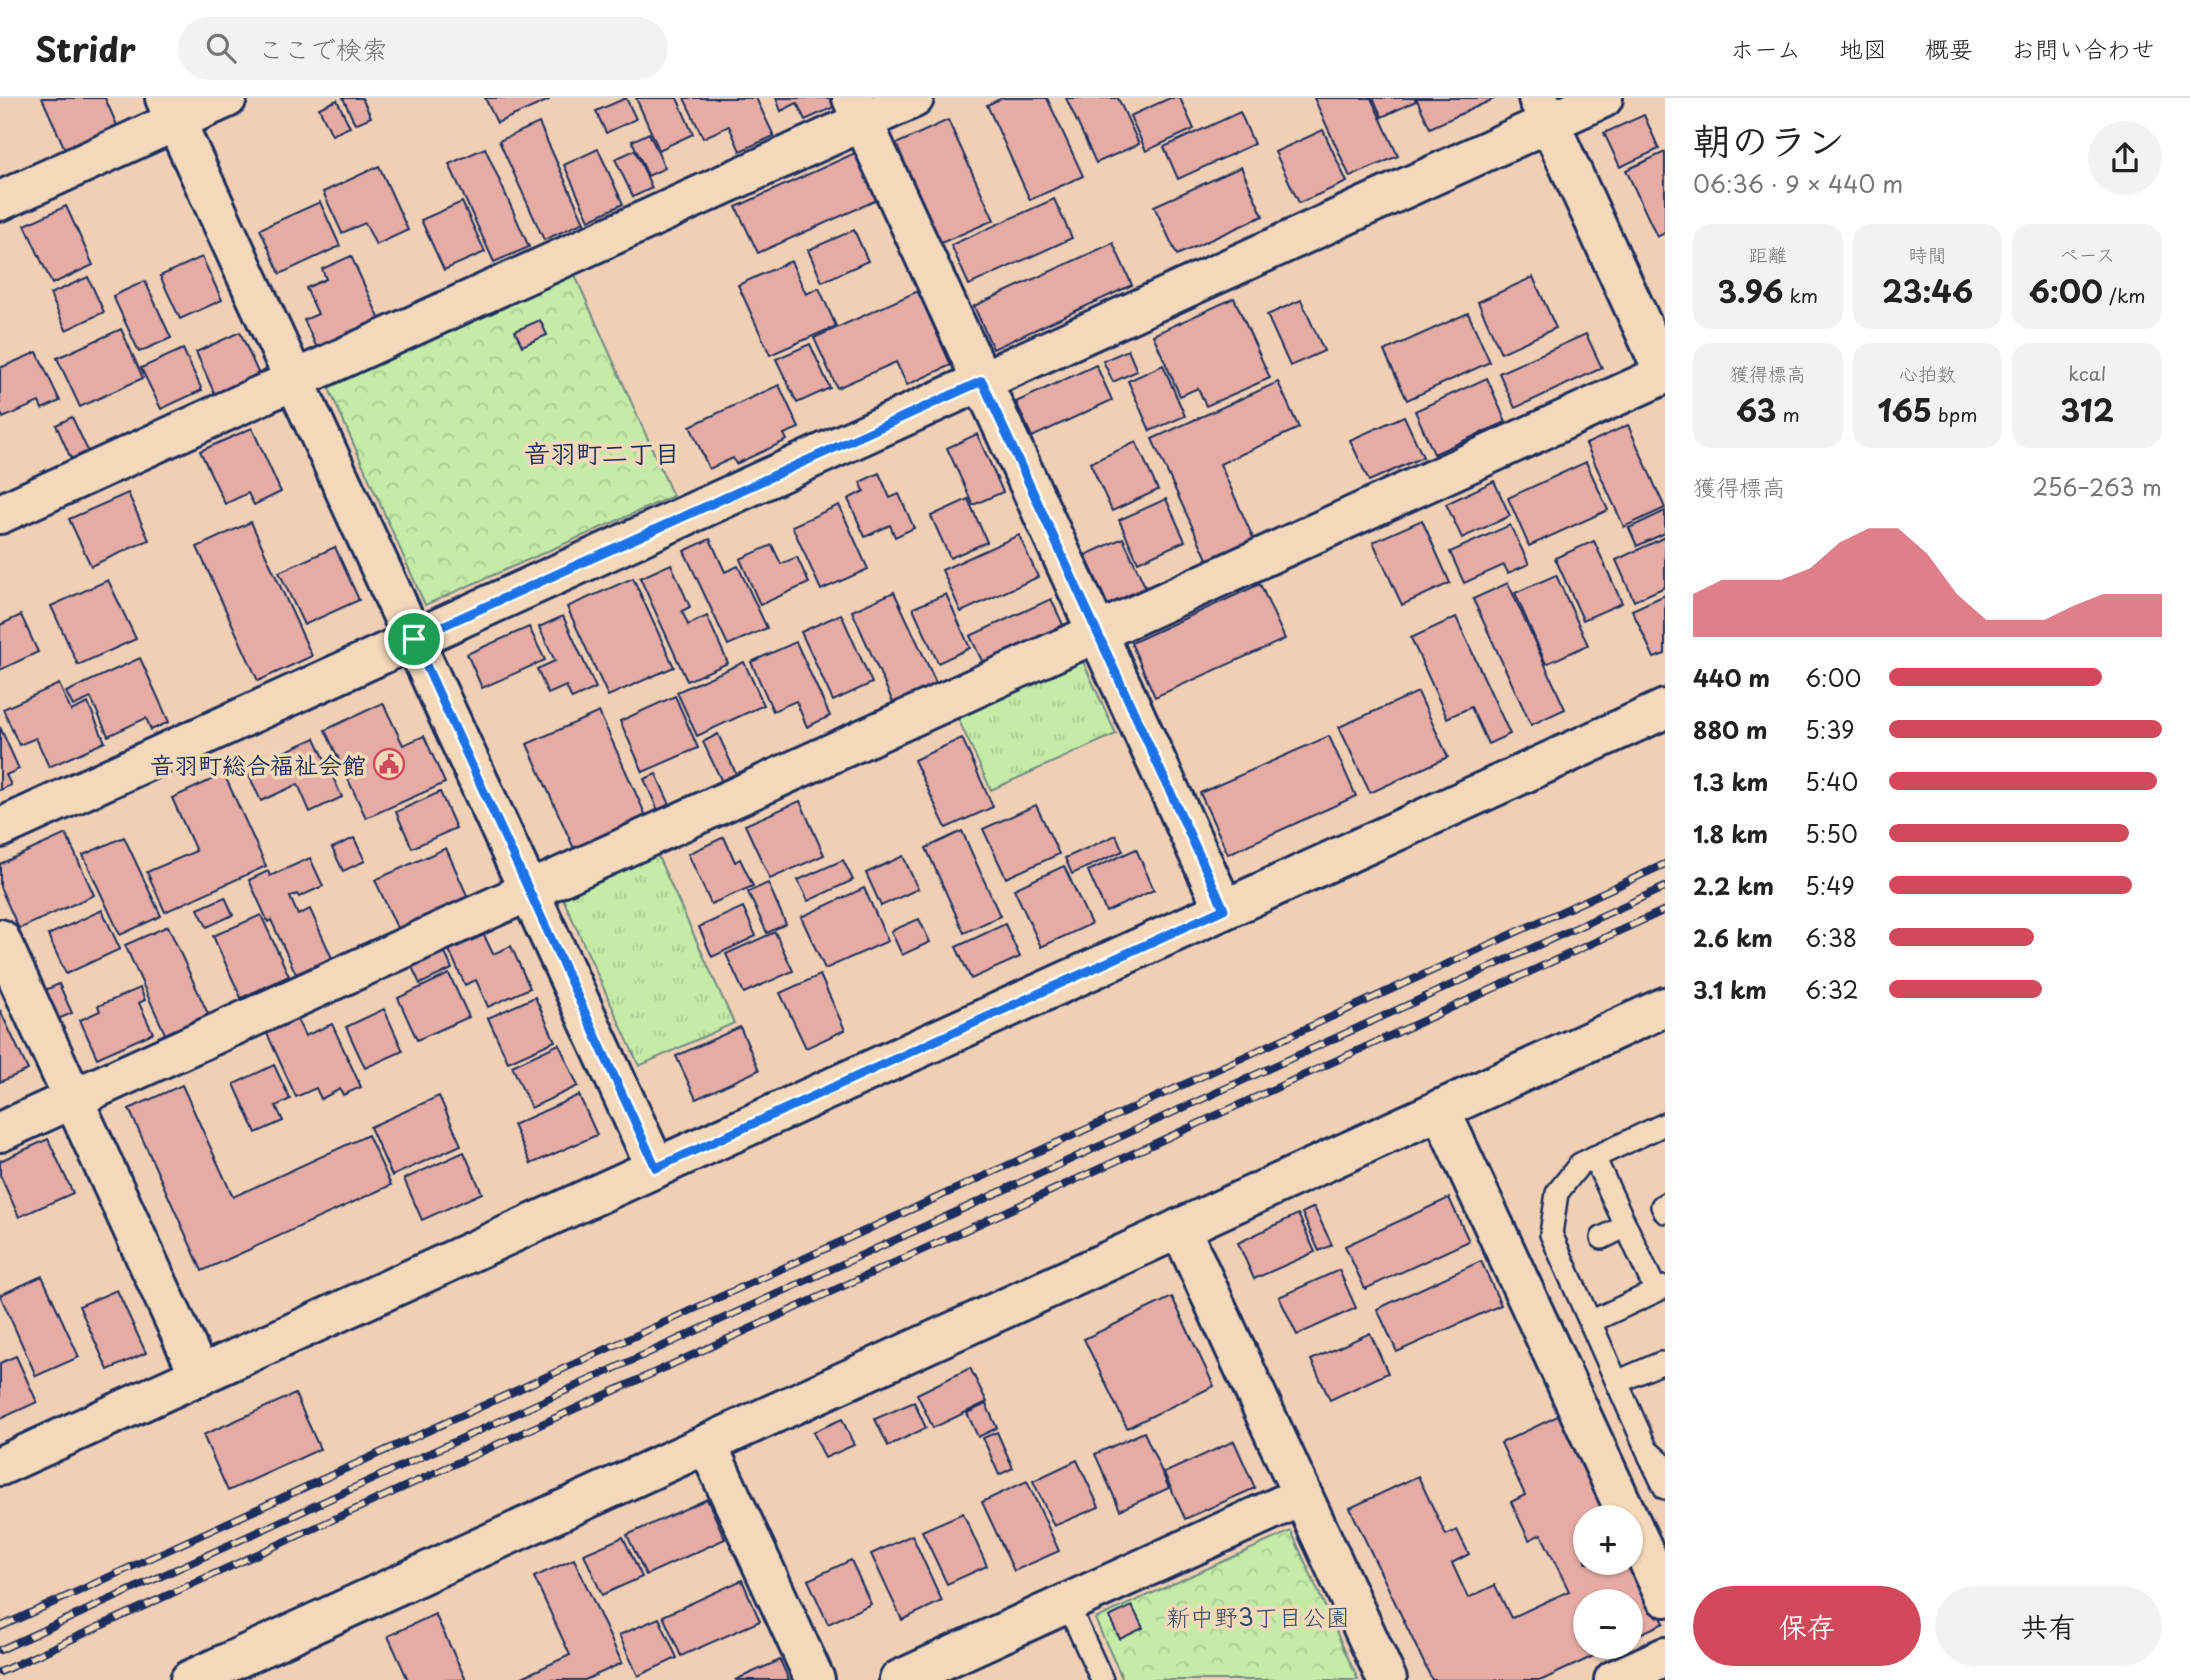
<!DOCTYPE html>
<html lang="ja">
<meta charset="utf-8">
<style>
body{margin:0;font-family:"Playpen Sans","Klee One",sans-serif;background:#f2f2f2;color:#222;height:100vh;display:flex;flex-direction:column;font-size:26px;white-space:nowrap}
*{box-sizing:border-box;margin:0}
p{font-size:23px;color:#767676}
.icon{flex:none;width:38px;height:38px;fill:none;stroke:currentColor;stroke-width:2;stroke-linecap:round;stroke-linejoin:round}
.map{position:relative;flex:1;overflow:hidden}
.sheet{display:flex;flex-direction:column;background:#fff;width:525px}
.sheet>*{flex:none}
.controls{position:absolute;left:1573px;top:1407px;display:grid;gap:14px}
.controls a{display:grid;place-items:center;width:70px;height:70px;border-radius:50%;background:#fff;box-shadow:0 2px 5px #0004;font-size:35px}
.pin{position:absolute;display:grid;place-items:center;width:60px;height:60px;color:#fff;margin:-30px;border:4px solid #fff;border-radius:50%;box-shadow:0 2px 7px #0007}
.round{display:grid;place-items:center;flex:none;width:74px;height:74px;border-radius:37px;background:#f2f2f2}
.overview{display:flex;align-items:center;justify-content:space-between;height:119px;padding:0 28px}
h1{font-size:38px;font-weight:700;line-height:52px}
.metrics{display:grid;grid-template-columns:repeat(3,1fr);gap:10px;height:119px;padding:7px 28px}
.metrics div{display:grid;align-content:center;border-radius:18px;background:#f2f2f2;text-align:center}
.metrics b{font-size:30px;font-weight:700}
.metrics small{font-size:19px;font-weight:400}
.metrics p{font-size:19px}
.chart{height:196px;padding:14px 28px}
.chart p{display:flex;justify-content:space-between}
.chart svg{width:100%;height:126px;margin-top:7px;fill:#d1495b;opacity:.7}
.action{display:flex;gap:14px;margin-top:auto;padding:14px 28px}
.action a{flex:1;height:80px;border-radius:42px;background:#d1495b;color:#fff;font-size:28px;font-weight:700;line-height:80px;text-align:center}
.action a+a{background:#f2f2f2;color:#222}
ul{padding:0 28px;list-style:none;font-size:23px}
li{display:grid;grid-template-columns:112px 84px 1fr;align-items:center;height:52px}
li i{height:18px;border-radius:9px;background:#d1495b}
header{display:flex;align-items:center;gap:42px;box-sizing:border-box;height:98px;padding:0 35px;background:#fff;border-bottom:2px solid #e0e0e0}
header strong{font-size:33px}
nav{display:flex;gap:38px;margin-inline-start:auto;font-size:24px}
.search{width:490px;height:63px;background:#f2f2f2;display:flex;align-items:center;gap:18px;box-sizing:border-box;padding:0 24px;border-radius:38px;color:#767676;font-size:26px}
main{display:flex;flex:1;min-height:0}
.map>svg:first-child{display:block}
.grass{fill:url(#grass-tufts);stroke:#708d82;stroke-width:2}
.park{fill:url(#park-crowns);stroke:#708d82;stroke-width:2}
.building{fill:#e5aba4;stroke:#1b2f5e;stroke-width:2}
.lines{fill:none;stroke-linecap:round;stroke-linejoin:round}
.lane-casing{stroke:#1b2f5e;stroke-width:26}
.street-casing{stroke:#1b2f5e;stroke-width:44}
.lane{stroke:#f3d8b9;stroke-width:21}
.street{stroke:#f3d8b9;stroke-width:38}
.rail-casing{stroke:#1b2f5e;stroke-width:8}
.rail{stroke:#f3d8b9;stroke-width:5;stroke-dasharray:16;stroke-linecap:butt}
.route-casing{stroke:#fff;stroke-width:14}
.route{stroke:#1a73e8;stroke-width:9}
.labels{text-anchor:middle;dominant-baseline:central;stroke-width:7;stroke-linejoin:round;paint-order:stroke}
.poi-label{font-size:24px;font-weight:bold;fill:#1b2f5e;stroke:#f3d8b9;text-anchor:end}
.park-label{font-size:24px;fill:#344b69;stroke:#f3d8b9}
.neighbourhood-label{font-size:26px;font-weight:bold;fill:#1b2f5e;stroke:#f3d8b9}
</style>
<header>
<strong>Stridr</strong>
<div class="search"><svg class="icon" aria-label="search" viewBox="0 0 24 24"><circle cx="10" cy="10" r="6"/><path d="M15 15l6 6"/></svg>ここで検索</div>
<nav><a>ホーム</a><a>地図</a><a>概要</a><a>お問い合わせ</a></nav>
</header>
<main>
<div class="map">
<svg width="1665" height="1582" viewBox="0 0 1665 1582">
<defs>
<pattern id="grass-tufts" width="24" height="20" patternUnits="userSpaceOnUse" patternTransform="scale(1.75)"><rect width="24" height="20" fill="#c5eba6"/><path d="M3 7l-1-3M5 7V3M7 7l1-3M15 17l-1-3M17 17v-4M19 17l1-3" fill="none" stroke="#a9ca91"/></pattern>
<pattern id="park-crowns" width="20" height="18" patternUnits="userSpaceOnUse" patternTransform="scale(1.75)"><rect width="20" height="18" fill="#c5eba6"/><path d="M2 6a3 3 0 1 1 6 0M12 15a3 3 0 1 1 6 0" fill="none" stroke="#a9ca91"/></pattern>
</defs>
<rect width="100%" height="100%" fill="#f0cfb5"/>
<filter id="ink" filterUnits="userSpaceOnUse"><feTurbulence type="fractalNoise" baseFrequency=".0143" numOctaves="2"/><feDisplacementMap in="SourceGraphic" scale="14" xChannelSelector="R" yChannelSelector="G"/><feConvolveMatrix kernelMatrix="1 2 1 2 8 2 1 2 1" color-interpolation-filters="sRGB"/></filter>
<g filter="url(#ink)">
<g class="grass">
<polygon points="1081,559 1116,636 991,692 956,616"/>
<polygon points="655,752 734,925 639,968 560,794"/>
</g>
<g class="park">
<polygon points="574,175 673,398 425,507 326,284"/>
<polygon points="1291,1433 1358,1582 1123,1582 1095,1521"/>
</g>
<g class="building">
<polygon points="42,0 105,0 120,34 68,58"/>
<polygon points="343,0 362,0 371,19 355,26"/>
<polygon points="485,0 548,0 549,2 497,25"/>
<polygon points="626,0 636,21 606,35 596,13"/>
<polygon points="636,0 677,0 693,36 659,52"/>
<polygon points="684,0 756,0 774,38 740,53 729,28 703,40"/>
<polygon points="776,0 830,0 834,9 805,22 797,5 781,13"/>
<polygon points="1002,0 1047,0 1083,78 1030,102 987,7"/>
<polygon points="1066,0 1118,0 1139,46 1096,65"/>
<polygon points="1170,0 1180,0 1194,31 1146,53 1130,18"/>
<polygon points="1314,0 1371,0 1398,58 1350,79"/>
<polygon points="1373,0 1414,0 1416,3 1382,19"/>
<polygon points="1416,0 1496,0 1430,30"/>
<polygon points="337,2 350,29 332,37 319,10"/>
<polygon points="1240,14 1254,46 1178,81 1164,49"/>
<polygon points="1644,17 1659,51 1620,69 1604,35"/>
<polygon points="948,22 994,122 941,145 896,46"/>
<polygon points="539,25 584,124 544,142 499,43"/>
<polygon points="1323,32 1347,84 1299,105 1275,54"/>
<polygon points="649,35 665,70 648,78 632,43"/>
<polygon points="485,50 529,149 494,164 449,66"/>
<polygon points="598,51 623,106 589,122 564,67"/>
<polygon points="635,52 652,90 633,99 615,61"/>
<polygon points="1665,54 1665,135 1657,139 1626,72"/>
<polygon points="855,55 877,102 758,155 736,109"/>
<polygon points="379,68 408,132 376,147 365,125 342,135 323,94"/>
<polygon points="1241,69 1263,118 1177,157 1154,108"/>
<polygon points="1054,101 1072,140 969,187 951,147"/>
<polygon points="320,104 340,148 280,176 260,131"/>
<polygon points="462,104 485,154 444,172 421,122"/>
<polygon points="66,108 93,167 52,186 25,127"/>
<polygon points="854,132 868,163 822,184 808,152"/>
<polygon points="1113,145 1132,187 993,251 974,208"/>
<polygon points="351,158 381,224 318,252 304,222 318,216 306,190 326,181 322,171"/>
<polygon points="202,159 222,202 180,221 160,178"/>
<polygon points="791,163 806,196 819,190 836,228 770,257 738,187"/>
<polygon points="88,179 104,214 66,232 50,196"/>
<polygon points="1533,179 1556,230 1501,255 1478,204"/>
<polygon points="145,183 171,240 139,254 113,198"/>
<polygon points="918,193 951,267 907,287 896,264 837,290 814,240"/>
<polygon points="1234,200 1270,280 1206,308 1198,290 1180,298 1153,237"/>
<polygon points="1301,202 1324,253 1290,268 1267,217"/>
<polygon points="1468,215 1490,264 1407,302 1384,253"/>
<polygon points="540,222 547,237 522,248 515,233"/>
<polygon points="121,231 143,280 80,309 57,260"/>
<polygon points="240,234 260,279 216,299 196,254"/>
<polygon points="1586,236 1602,270 1515,310 1499,275"/>
<polygon points="810,246 830,290 797,305 776,261"/>
<polygon points="183,251 202,292 161,311 141,270"/>
<polygon points="1128,252 1137,273 1113,284 1103,263"/>
<polygon points="37,254 60,303 42,311 39,304 3,320 0,313 0,270"/>
<polygon points="1096,267 1112,302 1032,339 1016,304"/>
<polygon points="1163,267 1185,318 1150,333 1128,283"/>
<polygon points="1487,280 1506,324 1434,356 1415,313"/>
<polygon points="1278,284 1299,330 1220,366 1255,444 1209,465 1152,341"/>
<polygon points="779,287 799,330 784,336 787,342 736,366 733,360 709,371 690,328"/>
<polygon points="1404,318 1423,359 1369,383 1350,342"/>
<polygon points="72,319 89,355 72,363 56,327"/>
<polygon points="1628,327 1665,410 1624,429 1586,346"/>
<polygon points="252,330 281,394 254,407 248,395 225,406 200,353"/>
<polygon points="977,336 1003,394 973,407 947,350"/>
<polygon points="1136,344 1158,392 1112,413 1090,365"/>
<polygon points="1586,364 1608,412 1529,448 1508,400"/>
<polygon points="879,375 890,400 899,396 914,430 895,439 890,427 865,439 848,401 864,393 860,384"/>
<polygon points="1494,383 1510,418 1462,440 1446,406"/>
<polygon points="128,395 149,442 91,468 69,421"/>
<polygon points="968,401 987,444 950,460 931,418"/>
<polygon points="1166,401 1185,443 1138,464 1119,422"/>
<polygon points="839,407 868,471 821,492 792,428"/>
<polygon points="1665,413 1665,435 1637,448 1629,430"/>
<polygon points="1422,422 1450,485 1402,507 1373,444"/>
<polygon points="251,424 312,558 258,583 197,449"/>
<polygon points="1510,427 1529,466 1508,475 1504,467 1464,485 1450,454"/>
<polygon points="1019,437 1038,479 961,514 942,472"/>
<polygon points="1665,439 1665,489 1634,503 1616,462"/>
<polygon points="1123,440 1148,495 1110,512 1085,457"/>
<polygon points="710,441 725,474 738,468 767,530 728,547 684,453"/>
<polygon points="1594,443 1622,505 1583,522 1555,460"/>
<polygon points="772,447 781,466 797,459 809,485 760,507 740,461"/>
<polygon points="335,449 359,502 304,527 279,474"/>
<polygon points="671,466 690,509 682,513 688,527 707,518 728,565 687,583 640,480"/>
<polygon points="1556,477 1588,547 1546,566 1515,495"/>
<polygon points="633,480 674,569 608,598 567,509"/>
<polygon points="108,482 136,541 78,567 51,508"/>
<polygon points="1508,485 1565,611 1531,627 1473,501"/>
<polygon points="1260,486 1285,541 1155,599 1131,545"/>
<polygon points="894,494 938,589 895,609 852,513"/>
<polygon points="946,496 970,550 938,565 913,510"/>
<polygon points="1665,497 1665,556 1654,560 1632,512"/>
<polygon points="1051,501 1066,533 985,569 970,538"/>
<polygon points="841,516 872,585 833,603 801,534"/>
<polygon points="21,517 38,554 0,572 0,527"/>
<polygon points="563,518 596,590 572,601 566,588 548,596 537,571 555,563 539,529"/>
<polygon points="1456,519 1510,636 1488,646 1471,609 1447,620 1411,540"/>
<polygon points="529,529 545,562 482,590 467,556"/>
<polygon points="796,544 830,618 807,629 796,603 773,613 751,564"/>
<polygon points="140,560 169,624 151,632 146,620 108,638 91,600 73,608 66,594"/>
<polygon points="744,564 764,607 697,638 677,594"/>
<polygon points="59,586 71,613 88,605 105,644 49,669 36,640 19,647 3,611"/>
<polygon points="1418,594 1448,659 1370,695 1339,629"/>
<polygon points="675,598 698,650 643,674 620,623"/>
<polygon points="383,605 403,647 424,638 445,685 366,720 325,632"/>
<polygon points="599,614 647,720 575,753 527,646"/>
<polygon points="0,629 19,671 6,677 11,687 0,692"/>
<polygon points="718,636 738,680 723,686 703,644"/>
<polygon points="1329,638 1356,698 1228,756 1200,695"/>
<polygon points="315,640 342,699 310,714 298,686 261,703 246,671"/>
<polygon points="962,640 993,709 946,730 914,662"/>
<polygon points="224,676 266,768 165,814 147,774 196,753 172,700"/>
<polygon points="656,676 672,711 660,717 644,681"/>
<polygon points="440,694 456,730 412,750 396,714"/>
<polygon points="800,703 824,757 770,781 745,727"/>
<polygon points="1036,707 1059,756 1006,780 983,731"/>
<polygon points="962,733 1000,818 964,835 926,750"/>
<polygon points="66,736 94,797 19,831 0,789 0,766"/>
<polygon points="1116,737 1123,753 1072,776 1065,760"/>
<polygon points="124,739 161,818 120,837 83,757"/>
<polygon points="724,739 735,764 740,761 753,788 711,806 688,756"/>
<polygon points="354,740 365,763 343,773 332,750"/>
<polygon points="446,750 469,802 399,834 375,782"/>
<polygon points="1136,751 1154,792 1106,814 1088,773"/>
<polygon points="903,758 918,791 881,808 866,775"/>
<polygon points="310,760 323,788 299,799 297,796 290,799 298,817 310,811 332,860 296,876 271,822 268,824 249,782 268,773 270,778"/>
<polygon points="843,762 853,782 808,803 798,782"/>
<polygon points="1064,768 1091,826 1041,849 1014,791"/>
<polygon points="768,785 786,826 767,835 748,794"/>
<polygon points="864,790 888,843 825,871 801,819"/>
<polygon points="225,799 233,817 207,829 198,811"/>
<polygon points="743,809 756,838 712,859 699,829"/>
<polygon points="102,812 120,851 66,876 48,837"/>
<polygon points="261,817 289,878 241,900 213,838"/>
<polygon points="919,821 930,844 902,857 891,833"/>
<polygon points="1005,826 1020,859 971,881 956,849"/>
<polygon points="168,828 209,918 166,938 125,847"/>
<polygon points="775,834 793,873 744,895 726,856"/>
<polygon points="484,837 493,856 511,848 530,890 488,909 476,882 465,887 449,852"/>
<polygon points="444,852 452,871 420,886 411,867"/>
<polygon points="449,876 469,919 417,942 398,900"/>
<polygon points="820,877 845,932 806,950 780,895"/>
<polygon points="59,886 72,915 56,922 43,893"/>
<polygon points="140,890 145,902 139,905 153,935 97,960 80,922 100,913 98,908"/>
<polygon points="535,899 555,943 508,964 488,920"/>
<polygon points="384,911 403,953 365,970 346,929"/>
<polygon points="0,912 28,972 0,984"/>
<polygon points="295,917 305,938 332,926 361,989 343,997 340,991 321,1001 316,990 296,999 265,931"/>
<polygon points="740,929 759,972 696,1001 676,958"/>
<polygon points="559,946 578,988 531,1010 512,968"/>
<polygon points="274,967 290,1001 276,1008 283,1023 256,1035 234,986"/>
<polygon points="182,987 233,1099 368,1037 391,1087 202,1173 129,1011"/>
<polygon points="579,997 597,1037 531,1066 513,1027"/>
<polygon points="439,998 461,1047 392,1078 370,1029"/>
<polygon points="48,1041 73,1095 19,1119 0,1077 0,1063"/>
<polygon points="464,1054 482,1095 422,1122 404,1081"/>
<polygon points="1449,1100 1469,1143 1365,1191 1345,1148"/>
<polygon points="1314,1109 1332,1147 1319,1153 1302,1115"/>
<polygon points="1298,1116 1315,1154 1254,1181 1238,1145"/>
<polygon points="1481,1163 1501,1207 1397,1254 1377,1211"/>
<polygon points="1339,1172 1356,1210 1297,1237 1279,1199"/>
<polygon points="42,1178 79,1259 36,1278 0,1197"/>
<polygon points="117,1192 146,1255 108,1272 79,1208"/>
<polygon points="1172,1199 1214,1288 1127,1330 1084,1241"/>
<polygon points="1370,1235 1388,1275 1330,1302 1311,1262"/>
<polygon points="16,1258 37,1304 0,1321 0,1265"/>
<polygon points="970,1270 987,1304 933,1330 917,1296"/>
<polygon points="295,1296 320,1351 228,1393 203,1337"/>
<polygon points="914,1304 926,1330 888,1348 875,1321"/>
<polygon points="986,1306 997,1330 978,1339 967,1315"/>
<polygon points="1564,1315 1614,1419 1586,1419 1586,1465 1631,1465 1631,1456 1664,1525 1631,1540 1631,1503 1586,1503 1586,1549 1613,1549 1542,1582 1432,1582 1350,1410 1418,1378 1446,1437 1457,1432 1469,1456 1452,1465 1468,1500 1495,1487 1511,1520 1569,1493 1541,1436 1529,1442 1511,1404 1525,1397 1501,1345"/>
<polygon points="842,1321 854,1347 825,1360 813,1334"/>
<polygon points="997,1334 1013,1370 999,1377 983,1340"/>
<polygon points="1144,1334 1169,1390 1120,1412 1095,1356"/>
<polygon points="1234,1343 1255,1390 1185,1421 1164,1375"/>
<polygon points="1077,1362 1099,1409 1054,1428 1033,1383"/>
<polygon points="1027,1383 1059,1453 1014,1473 982,1404"/>
<polygon points="707,1401 725,1441 646,1477 627,1437"/>
<polygon points="963,1415 987,1468 947,1486 922,1433"/>
<polygon points="912,1437 942,1503 902,1522 871,1456"/>
<polygon points="623,1439 642,1479 602,1497 584,1456"/>
<polygon points="574,1461 622,1565 585,1582 516,1582 570,1557 534,1479"/>
<polygon points="851,1462 871,1506 828,1526 808,1482"/>
<polygon points="742,1482 760,1523 681,1558 663,1518"/>
<polygon points="1132,1508 1143,1530 1120,1541 1109,1519"/>
<polygon points="435,1516 466,1582 408,1582 388,1538"/>
<polygon points="659,1520 677,1560 638,1578 619,1537"/>
<polygon points="780,1562 789,1582 735,1582"/>
</g>
<g class="lines">
<g class="lane-casing">
<g id="lane">
<polyline points="1665,1026 1580,1066 1557,1095 1551,1136 1647,1352 1665,1368"/>
<polyline points="1594,1059 1656,1193"/>
<polyline points="1665,1106 1662,1108 1665,1114"/>
<polyline points="1602,1140 1626,1128"/>
<polyline points="1590,1224 1665,1189"/>
<polyline points="1617,1284 1661,1265 1665,1266"/>
<polyline points="1649,1357 1665,1390"/>
<polyline points="1067,1505 1102,1582"/>
</g>
</g>
<g class="street-casing">
<g id="street">
<polyline points="165,0 656,1070"/>
<polyline points="852,0 1224,811"/>
<polyline points="1538,0 1665,277"/>
<polyline points="0,103 227,0"/>
<polyline points="0,416 914,0"/>
<polyline points="0,730 1603,0"/>
<polyline points="0,841 200,1278"/>
<polyline points="1440,1011 1628,1419"/>
<polyline points="0,1034 1665,276"/>
<polyline points="1180,1130 1387,1582"/>
<polyline points="707,1346 815,1582"/>
<polyline points="0,1368 1665,611"/>
<polyline points="1631,1425 1665,1499"/>
<polyline points="190,1582 1665,909"/>
<polyline points="899,1582 1302,1398"/>
<polyline points="1614,1582 1665,1559"/>
</g>
</g>
<use href="#lane" class="lane"/>
<use href="#street" class="street"/>
<g class="rail-casing">
<g id="rail">
<polyline points="0,1529 1665,766"/>
<polyline points="0,1552 1665,789"/>
<polyline points="0,1574 1665,812"/>
</g>
</g>
<use href="#rail" class="rail"/>
</g>
</g>
<g class="lines" filter="url(#ink)">
<g class="route-casing">
<polygon id="route" points="982,283 1224,811 656,1070 414,541"/>
</g>
<use href="#route" class="route"/>
</g>
<defs>
<g id="civic-ring" transform="scale(1.575)"><circle r="9.5" fill="#f3d8b9" stroke="#d1495b" stroke-width="1.5"/><path d="M-.6-6.5H3V-4.5H.6V-3L4-1V1h2V6H-6V1h2V-1L-.6-3ZM-1.2 2.5V6h2.4V2.5Z" fill="#d1495b"/></g>
</defs>
<g fill-rule="evenodd">
<use href="#civic-ring" x="389" y="666"/>
</g>
<g class="labels">
<g class="poi-label">
<text x="366" y="666">音羽町総合福祉会館</text>
</g>
<g class="park-label">
<text x="1258" y="1518">新中野3丁目公園</text>
</g>
<g class="neighbourhood-label">
<text x="602" y="354">音羽町二丁目</text>
</g>
</g>
</svg>
<div class="controls">
<a>+</a>
<a>−</a>
</div>
<div class="pin" style="left:414px;top:541px;background:#1e9e55"><svg class="icon" aria-label="arrive" viewBox="0 0 24 24"><path d="M6 21V4h12l-3 4 3 4H6"/></svg></div>
</div>
<section class="sheet">
<div class="overview"><div><h1>朝のラン</h1><p>06:36 · 9 × 440 m</p></div><a class="round"><svg class="icon" aria-label="share" viewBox="0 0 24 24"><path d="M12 15V3M7 8l5-5 5 5M5 13v7h14v-7"/></svg></a></div>
<div class="metrics">
<div><p>距離</p><b>3.96<small> km</small></b></div>
<div><p>時間</p><b>23:46</b></div>
<div><p>ペース</p><b>6:00<small> /km</small></b></div>
</div>
<div class="metrics">
<div><p>獲得標高</p><b>63<small> m</small></b></div>
<div><p>心拍数</p><b>165<small> bpm</small></b></div>
<div><p>kcal</p><b>312</b></div>
</div>
<div class="chart"><p><span>獲得標高</span>256–263 m</p>
<svg viewBox="0 0 160 44" preserveAspectRatio="none"><path d="M0 44V29L10 24L20 24L30 24L40 20L50 11L60 6L70 6L80 15L90 29L100 38L110 38L120 38L130 33L140 29L150 29L160 29V44z"/></svg>
</div>
<ul>
<li><b>440 m</b>6:00<i style="width:78%"></i></li>
<li><b>880 m</b>5:39<i style="width:100%"></i></li>
<li><b>1.3 km</b>5:40<i style="width:98%"></i></li>
<li><b>1.8 km</b>5:50<i style="width:88%"></i></li>
<li><b>2.2 km</b>5:49<i style="width:89%"></i></li>
<li><b>2.6 km</b>6:38<i style="width:53%"></i></li>
<li><b>3.1 km</b>6:32<i style="width:56%"></i></li>
</ul>
<div class="action"><a>保存</a><a>共有</a></div>
</section>
</main>
